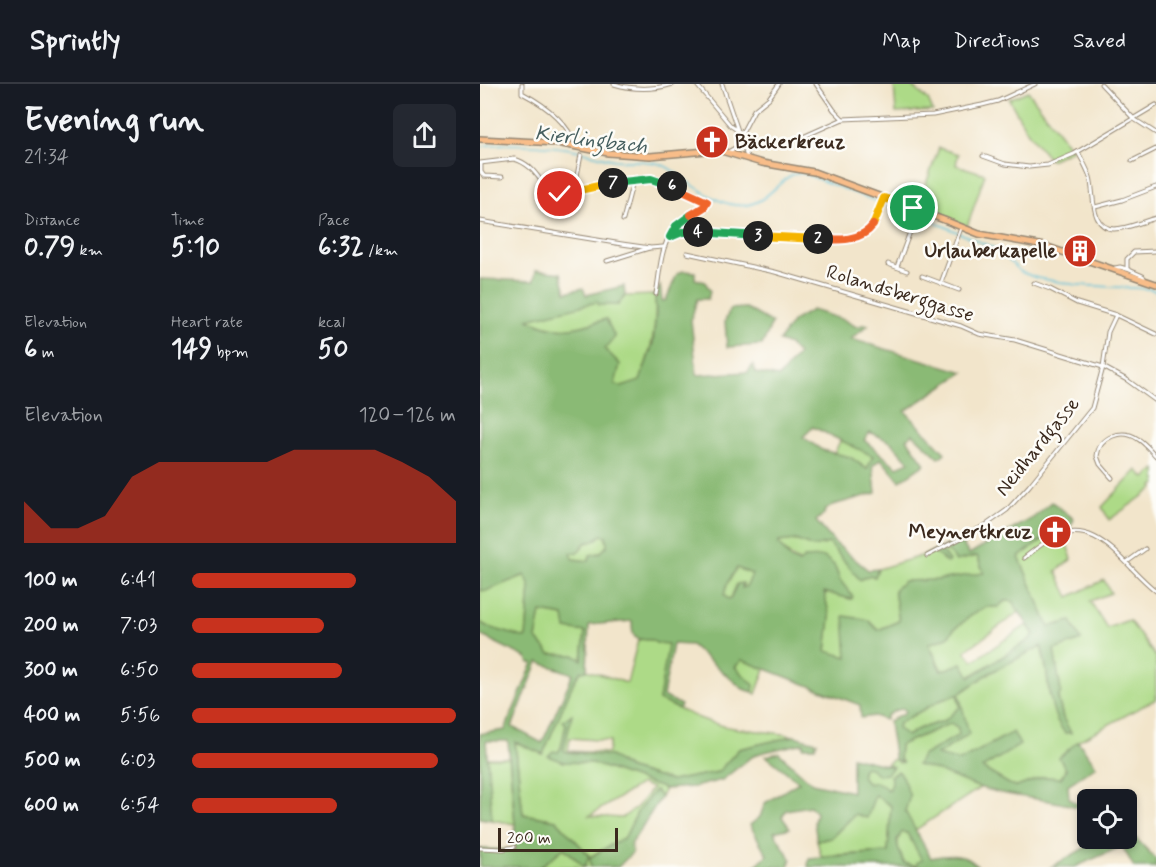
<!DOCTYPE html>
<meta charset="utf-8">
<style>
body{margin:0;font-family:Mynerve,sans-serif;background:#242831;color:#f1f3f6;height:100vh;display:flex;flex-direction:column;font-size:22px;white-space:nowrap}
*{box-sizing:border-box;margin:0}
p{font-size:20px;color:#9ea1a6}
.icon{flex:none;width:33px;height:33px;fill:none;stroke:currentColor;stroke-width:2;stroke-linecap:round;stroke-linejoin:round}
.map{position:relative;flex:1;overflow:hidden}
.sheet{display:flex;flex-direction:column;background:#171b24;width:480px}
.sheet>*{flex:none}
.tools{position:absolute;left:597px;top:705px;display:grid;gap:12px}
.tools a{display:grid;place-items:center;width:60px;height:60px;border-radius:9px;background:#171b24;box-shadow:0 3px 9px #0003;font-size:30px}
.scale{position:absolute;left:18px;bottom:15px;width:120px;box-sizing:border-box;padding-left:6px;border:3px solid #3b2a1e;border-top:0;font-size:16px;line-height:21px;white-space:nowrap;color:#3b2a1e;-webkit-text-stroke:4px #fdfcf7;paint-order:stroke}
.pin{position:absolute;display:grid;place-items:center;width:51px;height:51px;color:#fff;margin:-26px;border:3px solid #fff;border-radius:50%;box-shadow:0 2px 6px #0007}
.km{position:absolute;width:30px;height:30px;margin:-15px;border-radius:50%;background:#222;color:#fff;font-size:16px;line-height:30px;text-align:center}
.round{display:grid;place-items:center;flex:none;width:63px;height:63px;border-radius:9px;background:#242831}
.head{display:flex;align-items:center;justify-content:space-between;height:102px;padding:0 24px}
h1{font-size:33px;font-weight:800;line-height:45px}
.figures{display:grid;grid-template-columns:repeat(3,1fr);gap:9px;height:102px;padding:6px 24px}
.figures div{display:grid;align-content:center}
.figures b{font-size:26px;font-weight:800}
.figures small{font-size:16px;font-weight:400}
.figures p{font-size:16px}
.chart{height:168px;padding:12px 24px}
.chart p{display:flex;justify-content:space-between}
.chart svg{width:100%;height:108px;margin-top:6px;fill:#c8321e;opacity:.7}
ul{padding:0 24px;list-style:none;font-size:20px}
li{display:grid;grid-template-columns:96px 72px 1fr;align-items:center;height:45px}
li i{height:15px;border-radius:8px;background:#c8321e}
header{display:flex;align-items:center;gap:36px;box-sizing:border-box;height:84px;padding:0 30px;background:#171b24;border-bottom:2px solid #363941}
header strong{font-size:28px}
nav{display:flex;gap:33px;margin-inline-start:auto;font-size:21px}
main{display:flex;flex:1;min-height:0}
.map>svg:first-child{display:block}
.green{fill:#adda87;stroke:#748252;stroke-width:1.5;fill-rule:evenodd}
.forest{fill:#8aba74;stroke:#627249;stroke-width:1.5;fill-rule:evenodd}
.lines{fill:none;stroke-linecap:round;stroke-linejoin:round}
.stream{stroke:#5bc1d9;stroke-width:1.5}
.street-casing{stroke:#968874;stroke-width:5}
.primary-casing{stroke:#968874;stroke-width:8}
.street{stroke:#fff;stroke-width:3}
.primary{stroke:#f8bd89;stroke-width:5}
.split-1-casing{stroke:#fff;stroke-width:12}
.split-2-casing{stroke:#fff;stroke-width:12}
.split-3-casing{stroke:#fff;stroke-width:12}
.split-4-casing{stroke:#fff;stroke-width:12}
.split-5-casing{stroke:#fff;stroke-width:12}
.split-6-casing{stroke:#fff;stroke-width:12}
.split-7-casing{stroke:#fff;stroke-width:12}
.split-8-casing{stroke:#fff;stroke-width:12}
.split-1{stroke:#f5b400;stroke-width:8}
.split-2{stroke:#f0652b;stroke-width:8}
.split-3{stroke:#f5b400;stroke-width:8}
.split-4{stroke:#22a559;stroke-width:8}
.split-5{stroke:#22a559;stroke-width:8}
.split-6{stroke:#f0652b;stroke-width:8}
.split-7{stroke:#22a559;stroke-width:8}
.split-8{stroke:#f5b400;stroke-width:8}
.labels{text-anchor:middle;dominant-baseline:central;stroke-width:5;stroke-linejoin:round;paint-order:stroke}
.poi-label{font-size:20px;font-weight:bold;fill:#3b2a1e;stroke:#fdfcf7;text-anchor:end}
.street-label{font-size:20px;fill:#3b2a1e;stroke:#fdfcf7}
.water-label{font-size:21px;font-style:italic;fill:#465f5f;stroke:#fdfcf7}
</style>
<header>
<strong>Sprintly</strong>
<nav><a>Map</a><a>Directions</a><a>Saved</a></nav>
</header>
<main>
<section class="sheet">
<div class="head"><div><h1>Evening run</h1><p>21:34</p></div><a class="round"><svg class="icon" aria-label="share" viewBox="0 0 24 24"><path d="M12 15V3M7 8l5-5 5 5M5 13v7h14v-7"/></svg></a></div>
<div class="figures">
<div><p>Distance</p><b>0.79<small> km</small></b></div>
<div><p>Time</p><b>5:10</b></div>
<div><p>Pace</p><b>6:32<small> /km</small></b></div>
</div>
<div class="figures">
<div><p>Elevation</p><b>6<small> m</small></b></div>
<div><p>Heart rate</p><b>149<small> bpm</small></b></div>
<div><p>kcal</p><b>50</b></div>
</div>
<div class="chart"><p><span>Elevation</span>120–126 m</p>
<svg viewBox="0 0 160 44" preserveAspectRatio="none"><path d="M0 44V27L10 38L20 38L30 33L40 17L50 11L60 11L70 11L80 11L90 11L100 6L110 6L120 6L130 6L140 11L150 17L160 27V44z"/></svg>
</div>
<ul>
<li><b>100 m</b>6:41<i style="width:62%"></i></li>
<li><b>200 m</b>7:03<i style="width:50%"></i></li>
<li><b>300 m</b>6:50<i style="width:57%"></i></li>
<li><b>400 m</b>5:56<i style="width:100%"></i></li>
<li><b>500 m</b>6:03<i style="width:93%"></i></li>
<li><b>600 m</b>6:54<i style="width:55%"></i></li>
</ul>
</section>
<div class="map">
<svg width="676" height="783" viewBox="0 0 676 783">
<rect width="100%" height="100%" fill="#fdfcf7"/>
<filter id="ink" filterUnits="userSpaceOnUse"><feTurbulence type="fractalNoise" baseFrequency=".0167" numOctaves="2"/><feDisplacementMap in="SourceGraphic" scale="12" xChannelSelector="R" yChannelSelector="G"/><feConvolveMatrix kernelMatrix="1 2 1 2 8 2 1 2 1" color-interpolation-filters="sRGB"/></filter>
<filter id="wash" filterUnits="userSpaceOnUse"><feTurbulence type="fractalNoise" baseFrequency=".008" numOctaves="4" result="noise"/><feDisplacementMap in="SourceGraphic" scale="24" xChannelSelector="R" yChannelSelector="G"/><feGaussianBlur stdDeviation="1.35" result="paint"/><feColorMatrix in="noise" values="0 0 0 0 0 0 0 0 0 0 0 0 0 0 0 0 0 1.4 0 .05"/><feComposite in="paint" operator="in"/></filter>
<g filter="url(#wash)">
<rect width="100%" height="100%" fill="#f2e5cb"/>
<g class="green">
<polygon points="414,0 430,0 448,16 453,27 416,29"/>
<polygon points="548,7 592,66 570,76 548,49 529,15"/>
<polygon points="459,64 478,70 476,81 505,90 487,143 439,119"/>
<path d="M175,211C177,247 171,264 160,298L142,303L135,301L125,265L126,235C95,245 77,251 47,234L117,218L138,221L145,212Z"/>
<polygon points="361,355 393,372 387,385 370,373 354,370"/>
<polygon points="676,385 676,400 673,402 674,404 629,436 622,423 657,386 665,394"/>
<polygon points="121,451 126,452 127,462 120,469 114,470 109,477 93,475 91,469 98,468 105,459 114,457"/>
<polygon points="585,455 592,475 576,487 589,513 624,496 631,509 610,517 627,544 649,536 676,573 676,615 598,657 581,694 563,693 537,703 529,700 501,684 539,661 533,648 480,677 456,671 482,655 481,623 464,637 438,645 427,652 418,645 419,639 459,617 479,610 508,590 561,562 567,589 569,610 583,634 578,614 581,608 574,566 601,556 569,543 539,473 562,456"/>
<path d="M307,456C321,455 335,466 349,459L394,493L398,485L444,471L453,467L469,477L461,466L466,464L476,477L497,472L504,489L457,496L424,498L414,506L419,537L398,546L368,573L346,568L350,534L344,508L371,515L360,496L354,481C326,479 319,483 299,461L300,458Z"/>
<polygon points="257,484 273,490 267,502 262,504 263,500 257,500 251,514 248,515 243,511 248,498"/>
<polygon points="46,491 50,503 46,555 8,543 0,538 0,506 6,506"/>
<polygon points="525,517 533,517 539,528 485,567 493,577 547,541 554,550 548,557 489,593 462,587 449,560 468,553 473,546 496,528 507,523 518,523"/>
<polygon points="61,528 84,532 105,548 102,576 94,571 70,570 56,554"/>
<path d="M164,555L172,556L176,559H189L179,616C203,627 228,640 254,644C274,647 294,648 314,652L259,665L238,688L191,697L150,685L130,672L86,668L84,666L91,631L87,634L81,664L78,668L84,678L112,679L185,705L181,713L175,706L158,727L145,753L110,773L111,783H60L84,764L105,783L109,771L76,736L43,730L35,657L63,670L94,597L101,587L107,586L147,599L158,556ZM90,654L130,657L128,669L88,667ZM161,700L172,704L157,723L142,734L109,732Z"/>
<polygon points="262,576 285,585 276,610 273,608 273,601 255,583"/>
<polygon points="471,639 478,644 479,651 442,672 437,681 452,684 500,704 434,747 412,698 410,705 407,706 388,700 382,692 382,686 385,683 413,683 407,680 414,675 419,679 420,661"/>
<polygon points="6,674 29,674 35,740 12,736"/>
<polygon points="395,711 411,722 408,768 341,772 337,757 351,754"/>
<path d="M422,748L427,749L443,776L437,782L424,779C419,766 414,760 422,748Z"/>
</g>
<g class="forest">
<path d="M56,186L81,189L86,208L103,204L106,211L144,202L145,212L138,221H119L117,218L48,235C77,250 96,245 126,235L135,253L125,265L140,280L135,300L142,303L160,297L173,259L176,229L175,211L180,202L182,217L186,216L197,190L203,187L215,188V195L225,198L230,207L228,215H217L211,236L217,291L268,288L273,281L276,289L299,293L318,270L309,261L299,257L313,237L332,226L364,236L377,243L385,240L388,241L371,255L484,288L425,327L465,369L459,374L433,350L427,355L445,380L420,397L401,375L393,381L396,409L353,421L345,426L344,430L336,437L354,458L388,486L398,485L395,493L390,491L380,496L349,459L333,463L316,456L299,458V461L311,475L319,479L324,474L344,473L354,481L360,496L373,513L371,515L344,508L350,534L346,567L367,573L364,532L388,536L398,546L419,537L414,506L424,497L457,496L504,489L497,472L476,477L465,464L461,466L469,477L467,479L453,467L480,456L489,470L553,434L572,418L594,435L585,455L562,456L539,473L569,543L591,537L601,556L574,566L581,608L578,614L583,634L591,649H585C565,625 571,590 561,562L508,590L479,610L489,650L457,671L480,677L533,648L540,661L502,684L529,700L537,703L563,693L581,694L586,685L579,674L598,657L616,682L588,701L589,714L599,721L597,723C566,714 533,714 502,704C480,698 461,685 437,681L442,672L479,651L478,644L471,639L420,661L419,674L423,679L414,675C414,662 410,651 409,638L417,632L423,631L425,627L424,625L416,626L406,632V636L394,632L381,634L380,621L262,576L255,583L274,601L273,608L263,605L211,561L193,560L183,612L201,621L199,625L179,616L188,560L176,559L172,556C155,555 152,557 152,537L109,541L107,586L101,587L94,597L63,670L35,658L43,730L76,736L109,771L105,783L84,764L60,783H0V765L35,766V740L28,657H6L12,736L0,734V650L25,646L53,579H49L47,574L0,551V538L8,543L46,554L50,503L45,491L6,507L0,506V195L54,197ZM333,343L393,372L387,385L370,373L342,366L323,353ZM390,348L411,358L429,378L417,383L384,356ZM121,451L126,452L127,462L120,469L110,471L109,477L93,475L91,469L98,468L105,459L114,457ZM257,484L272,490L267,502L262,504L263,499L257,500L251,514L248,515L244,511L248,498ZM525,517H532L554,550L548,557L490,593L482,579L461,587L449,560L468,553L473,546L496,528L507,523H518ZM61,528L84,532L86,545L105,548L102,576L94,571L70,570L56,554ZM58,578L93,590L62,659L32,643ZM477,610L480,623L464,637L438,645L427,652L418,645L419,639L459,617Z"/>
<polygon points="266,224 292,239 282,261 247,263 245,237 250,225"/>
<polygon points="92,630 84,666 86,668 130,672 136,675 138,678 150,685 191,697 238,688 259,665 314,652 337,658 335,663 323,663 324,659 280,669 270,674 242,696 214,703 185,705 112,679 84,678 68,672 73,667 78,668 81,664 86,640 83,637"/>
<path d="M299,669L332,699L372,708V673L413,683L407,690L399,691L390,684L385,683L382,686V692L388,700L396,698L403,701L407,706L410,705L412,698L410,692L418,687L421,690L430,712L425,727L451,774C467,771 486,768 498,783H328L329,774L408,768L411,722L395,711L387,734L375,730L351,754L337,757L334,738L336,729L330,722L306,726L302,733L310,744L294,748L311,775L308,783H274L287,771L270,741L280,733L285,719L319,698L286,672ZM422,748L427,749L442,776L437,778V782L424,779L418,764L417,756Z"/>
<polygon points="175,706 181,713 151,760 152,769 138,783 111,783 110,773 145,753 158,727"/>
<polygon points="647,745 676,775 676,783 654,783 642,762 595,783 571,783 620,755 646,754"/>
</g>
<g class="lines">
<path class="stream" d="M0,63C14,57 73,62 91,65C106,68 120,73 135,76C149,78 166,76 180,80C193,84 200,94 211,100C223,108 241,120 256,121C290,125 299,88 322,89L406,121L441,132L518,166L541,188L557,194L597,201L670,205L676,207"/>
</g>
</g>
<g filter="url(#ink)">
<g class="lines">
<g class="street-casing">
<g id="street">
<path d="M42,0V9C65,21 87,37 96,62"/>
<path d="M134,0C154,6 173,6 193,0"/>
<polyline points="216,0 251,42 257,46"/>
<polyline points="242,0 267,73"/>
<polyline points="336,0 354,26 363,35"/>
<polyline points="621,0 654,35 676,49"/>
<polyline points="260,53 274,26 289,14 299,0"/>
<polyline points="261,57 289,59 316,56 363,35 453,31 502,21 518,17 555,0"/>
<polyline points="248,68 262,60"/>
<path d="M598,68C602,76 607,84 610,93C615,110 609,144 634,145C647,145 664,137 676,134"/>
<polyline points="503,72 525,80 549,83 568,81 594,70 676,21"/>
<polyline points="652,77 676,65"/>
<path d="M0,79L34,75C58,81 62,107 76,109C85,111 94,107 103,105C124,101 150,93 171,95C189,97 210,111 227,118C223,128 206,132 198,140C179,161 181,184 176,210"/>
<polyline points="1,80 1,88 4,92 22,93"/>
<polyline points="94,107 101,71"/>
<polyline points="615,123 642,116 676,103"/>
<polyline points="143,136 153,97"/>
<polyline points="0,137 142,160 170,164 183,163"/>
<polyline points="192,152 203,149 223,148 361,157 388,147 392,144 404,114"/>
<polyline points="207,169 295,188 481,242 499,250 535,256 623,283 647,296 676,317"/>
<polyline points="127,177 169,164"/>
<polyline points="408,180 427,187"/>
<polyline points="417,183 438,126"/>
<polyline points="635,184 640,183 647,185"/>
<polyline points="442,192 479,206"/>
<polyline points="665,196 663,192 647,185 647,175 654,168 676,167"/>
<polyline points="461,199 481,144"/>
<polyline points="554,199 570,205 597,219 636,231 676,250"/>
<path d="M632,394L620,380L617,372C619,353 642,344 658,355C665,359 670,366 676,372"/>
<polyline points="447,472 506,441 527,426 549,402 612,324 623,283 628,248 636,231"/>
<path d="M544,474C552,468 559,462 567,457C616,427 643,482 676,507"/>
<polyline points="647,478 665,465"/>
<polyline points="0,764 23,765 34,763"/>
</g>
</g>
<g class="primary-casing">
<polyline id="primary" points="0,55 77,59 128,69 170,72 238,66 282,79 334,88 464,136 499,150 565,162 676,200"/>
</g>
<use href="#street" class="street"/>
<use href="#primary" class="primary"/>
</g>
</g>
<g class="lines" filter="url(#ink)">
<g class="split-1-casing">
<polyline id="split-1" points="393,141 404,114 433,124"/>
</g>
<g class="split-2-casing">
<path id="split-2" d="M338,155C356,156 381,158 393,141"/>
</g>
<g class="split-3-casing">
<polyline id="split-3" points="278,152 338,155"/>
</g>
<g class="split-4-casing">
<polyline id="split-4" points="218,148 278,152"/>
</g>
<g class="split-5-casing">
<polyline id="split-5" points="211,131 196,142 190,153 202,148 218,148"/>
</g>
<g class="split-6-casing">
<polyline id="split-6" points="192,102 227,118 224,123 211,131"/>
</g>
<g class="split-7-casing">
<polyline id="split-7" points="133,99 171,95 192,102"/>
</g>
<g class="split-8-casing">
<polyline id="split-8" points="80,110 133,99"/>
</g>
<use href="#split-1" class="split-1"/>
<use href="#split-2" class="split-2"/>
<use href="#split-3" class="split-3"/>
<use href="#split-4" class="split-4"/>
<use href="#split-5" class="split-5"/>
<use href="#split-6" class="split-6"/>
<use href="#split-7" class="split-7"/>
<use href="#split-8" class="split-8"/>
</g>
<defs>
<g id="church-disc" transform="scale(1.725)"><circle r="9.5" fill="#c8321e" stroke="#fdfcf7"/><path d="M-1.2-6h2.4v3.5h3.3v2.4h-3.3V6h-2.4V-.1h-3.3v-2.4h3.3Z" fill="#fff"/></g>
<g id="building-disc" transform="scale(1.725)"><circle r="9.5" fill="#c8321e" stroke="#fdfcf7"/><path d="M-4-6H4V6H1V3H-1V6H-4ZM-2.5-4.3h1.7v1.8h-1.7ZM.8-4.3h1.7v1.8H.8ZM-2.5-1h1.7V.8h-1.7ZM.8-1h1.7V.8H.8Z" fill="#fff"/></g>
</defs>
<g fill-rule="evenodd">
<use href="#church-disc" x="232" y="58"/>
<use href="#building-disc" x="600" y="167"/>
<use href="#church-disc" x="575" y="448"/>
</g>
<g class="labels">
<g class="poi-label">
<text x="255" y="58" text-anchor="start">Bäckerkreuz</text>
<text x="577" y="167">Urlauberkapelle</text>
<text x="552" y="448">Meynertkreuz</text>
</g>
<g class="street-label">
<text transform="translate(420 210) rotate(17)">Rolandsberggasse</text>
<text transform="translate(558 363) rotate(-51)">Neidhardgasse</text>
</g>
<g class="water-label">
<text transform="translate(111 56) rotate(7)">Kierlingbach</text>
</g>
</g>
</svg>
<div class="tools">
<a><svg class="icon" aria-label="locate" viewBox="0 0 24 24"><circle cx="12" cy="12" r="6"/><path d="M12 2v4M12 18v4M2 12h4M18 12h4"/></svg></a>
</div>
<div class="scale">200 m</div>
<div class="pin" style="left:433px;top:124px;background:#1e9e55"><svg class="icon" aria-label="arrive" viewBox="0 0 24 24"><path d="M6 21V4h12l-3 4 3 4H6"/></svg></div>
<div class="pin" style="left:80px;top:110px;background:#d93025"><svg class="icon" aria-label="check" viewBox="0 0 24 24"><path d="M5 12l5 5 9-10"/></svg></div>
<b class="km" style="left:338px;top:155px">2</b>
<b class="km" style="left:278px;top:152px">3</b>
<b class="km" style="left:218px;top:148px">4</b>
<b class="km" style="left:192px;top:102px">6</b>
<b class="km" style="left:133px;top:99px">7</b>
</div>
</main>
